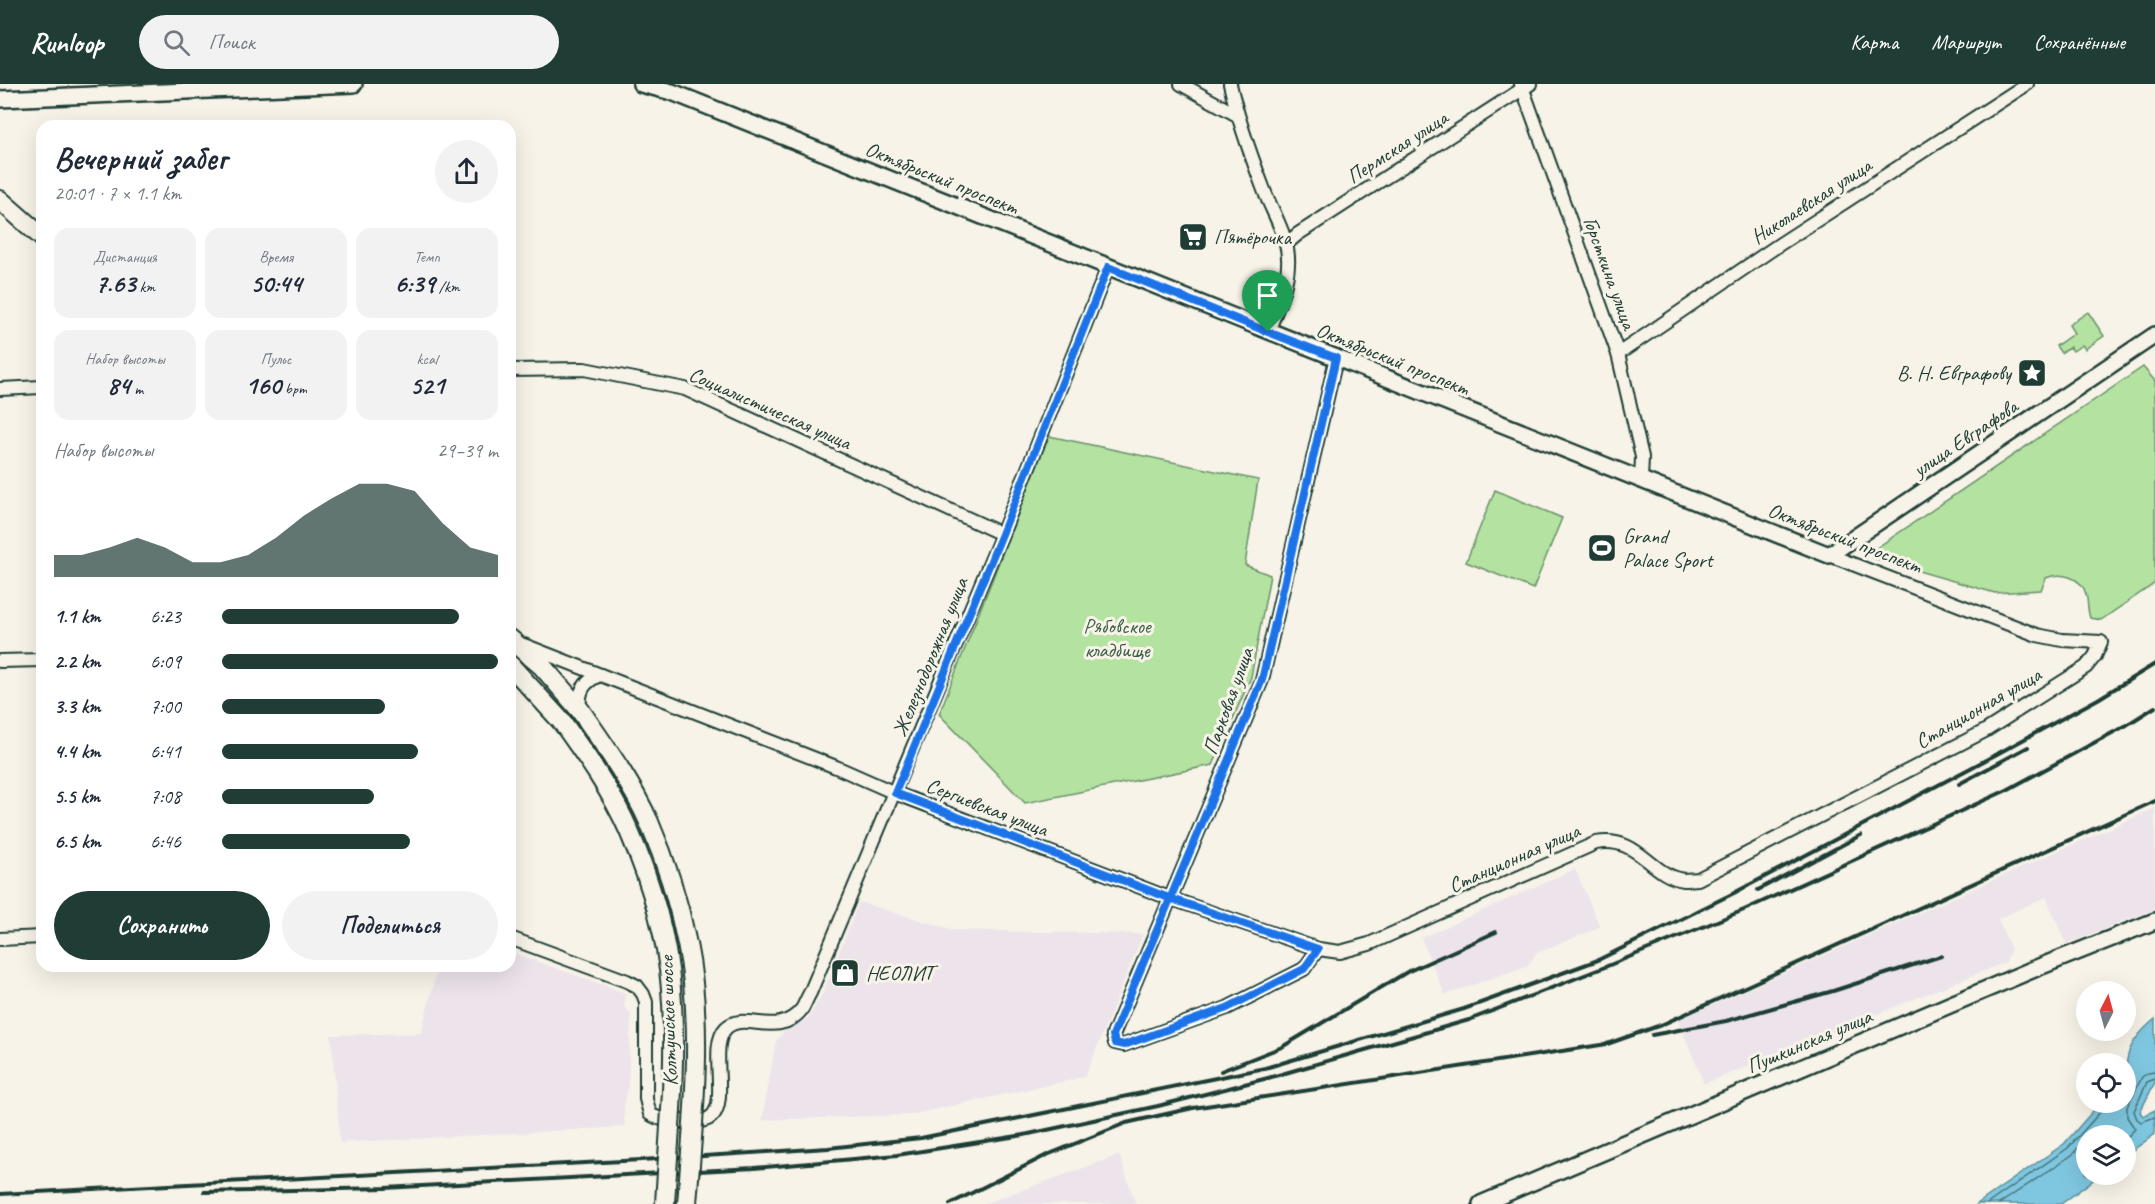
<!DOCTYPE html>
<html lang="ru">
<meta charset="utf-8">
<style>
body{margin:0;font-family:Caveat,sans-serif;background:#f2f2f3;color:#1f2937;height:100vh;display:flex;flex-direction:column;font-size:22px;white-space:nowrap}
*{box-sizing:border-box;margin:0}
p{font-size:20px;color:#747a83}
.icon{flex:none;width:33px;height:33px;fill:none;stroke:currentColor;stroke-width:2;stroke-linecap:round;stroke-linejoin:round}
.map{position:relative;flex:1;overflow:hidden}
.drawer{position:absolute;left:36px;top:36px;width:480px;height:852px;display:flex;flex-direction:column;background:#fff;border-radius:18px;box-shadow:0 6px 24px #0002}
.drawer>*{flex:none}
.needle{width:39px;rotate:6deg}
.fabs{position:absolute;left:2076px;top:897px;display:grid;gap:12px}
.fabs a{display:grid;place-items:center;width:60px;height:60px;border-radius:50%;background:#fff;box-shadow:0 6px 24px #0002;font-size:30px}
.pin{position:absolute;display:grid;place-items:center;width:51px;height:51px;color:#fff;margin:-62px -26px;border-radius:50% 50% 50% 0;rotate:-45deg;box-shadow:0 0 6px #0007}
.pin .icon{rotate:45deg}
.round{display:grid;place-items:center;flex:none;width:63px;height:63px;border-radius:32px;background:#f2f2f3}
.headline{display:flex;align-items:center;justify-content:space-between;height:102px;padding:0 18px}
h1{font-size:33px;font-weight:700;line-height:45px}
.metrics{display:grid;grid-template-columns:repeat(3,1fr);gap:9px;height:102px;padding:6px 18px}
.metrics div{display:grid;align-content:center;border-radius:15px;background:#f2f2f3;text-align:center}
.metrics b{font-size:26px;font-weight:700}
.metrics small{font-size:16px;font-weight:400}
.metrics p{font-size:16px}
.chart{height:168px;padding:12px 18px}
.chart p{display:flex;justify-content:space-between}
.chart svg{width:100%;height:108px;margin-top:6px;fill:#1f3d34;opacity:.7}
.button{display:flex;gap:12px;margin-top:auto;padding:12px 18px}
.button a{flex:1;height:69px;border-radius:36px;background:#1f3d34;color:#fff;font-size:24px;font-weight:700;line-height:69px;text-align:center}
.button a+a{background:#f2f2f3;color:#1f2937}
ul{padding:0 18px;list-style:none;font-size:20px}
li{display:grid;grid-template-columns:96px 72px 1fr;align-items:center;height:45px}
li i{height:15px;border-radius:8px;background:#1f3d34}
header{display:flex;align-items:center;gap:36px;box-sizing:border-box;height:84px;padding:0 30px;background:#1f3d34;color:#fff}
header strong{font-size:28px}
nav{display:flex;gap:33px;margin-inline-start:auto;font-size:21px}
.search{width:420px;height:54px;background:#f2f2f3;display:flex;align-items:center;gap:15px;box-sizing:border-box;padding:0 21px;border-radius:33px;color:#747a83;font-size:22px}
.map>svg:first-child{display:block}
.built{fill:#ede4eb}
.green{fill:#b3e2a1;stroke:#69906a;stroke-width:1.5}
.water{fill:#7fc7e0;stroke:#59909b;stroke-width:1.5}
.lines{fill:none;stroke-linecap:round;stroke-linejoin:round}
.shore{stroke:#457479;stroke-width:1.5}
.minor-casing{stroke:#1f3d34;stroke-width:16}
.tertiary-casing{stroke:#1f3d34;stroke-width:20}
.secondary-casing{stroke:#1f3d34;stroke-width:22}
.minor{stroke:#f7f3e8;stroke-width:12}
.tertiary{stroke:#f7f3e8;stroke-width:15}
.secondary{stroke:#f7f3e8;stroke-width:18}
.rail{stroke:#1f3d34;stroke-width:4}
.secondary-bridge-casing{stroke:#1f3d34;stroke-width:22;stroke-linecap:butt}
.secondary-bridge{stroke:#f7f3e8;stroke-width:18}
.route-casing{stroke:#fff;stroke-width:12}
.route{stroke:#1a73e8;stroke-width:8}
.labels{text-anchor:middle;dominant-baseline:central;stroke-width:6;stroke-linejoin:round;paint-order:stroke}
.street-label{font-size:21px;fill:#1f3d34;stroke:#f7f3e8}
.poi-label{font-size:21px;fill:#1f3d34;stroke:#f7f3e8;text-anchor:start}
.park-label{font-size:21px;fill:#3d5e4a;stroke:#f7f3e8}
</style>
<header>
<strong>Runloop</strong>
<div class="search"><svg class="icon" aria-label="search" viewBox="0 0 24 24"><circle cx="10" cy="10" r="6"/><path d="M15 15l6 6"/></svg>Поиск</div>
<nav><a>Карта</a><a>Маршрут</a><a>Сохранённые</a></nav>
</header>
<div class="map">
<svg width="2155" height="1120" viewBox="0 0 2155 1120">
<rect width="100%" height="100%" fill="#f7f3e8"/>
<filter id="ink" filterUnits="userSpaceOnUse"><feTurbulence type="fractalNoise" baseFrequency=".0167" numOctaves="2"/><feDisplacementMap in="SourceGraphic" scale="12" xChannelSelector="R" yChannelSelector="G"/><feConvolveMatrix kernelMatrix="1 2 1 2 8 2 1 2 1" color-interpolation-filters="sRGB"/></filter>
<g filter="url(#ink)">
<g class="built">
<polygon points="2155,724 2155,825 2066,860 2046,813 1998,835 2011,865 2006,878 1704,1000 1678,936"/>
<polygon points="1575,785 1600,843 1537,869 1527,882 1445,911 1421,854"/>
<polygon points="859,818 954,846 1143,850 1085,993 909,1031 762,1036 776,957 784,947 808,934 822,911"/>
<polygon points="510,868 626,909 624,922 631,930 628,1003 624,1023 625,1043 340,1059 331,951 421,949 438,882 510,882"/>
<polygon points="1119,1071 1136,1120 983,1120"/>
</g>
<g class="green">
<polygon points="2088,228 2104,252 2085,265 2082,261 2073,267 2070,263 2061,269 2056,262 2074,249 2069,241"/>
<path d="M2143,283L2155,297V499L2101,536L2090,534C2087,525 2088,516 2086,510C2081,492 2060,488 2046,494L2041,506L1995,509L1873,474L1875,465Z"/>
<polygon points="1049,352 1258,396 1245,481 1270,491 1251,593 1213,681 1025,719 939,630"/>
<polygon points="1495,406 1562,434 1533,505 1466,478"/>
</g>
<path class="water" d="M2155,935V998L2140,1028L2143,1032L2155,1026V1050L2126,1071V1052H2086V1090L2100,1091L2061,1120H1977L2064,1060L2100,1019L2126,1018C2126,978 2121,963 2155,935Z"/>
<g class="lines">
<g class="shore">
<polyline points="2155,995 2147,998 2134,1027 2137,1035 2141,1038 2155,1033"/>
<polyline points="2126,1054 2135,1045 2127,1033 2127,1023 2142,993 2148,989 2155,988"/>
<polyline points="1987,1120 2068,1064 2103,1025 2104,1018"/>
<polyline points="1999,1120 2072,1071 2086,1055"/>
</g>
<g class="minor-casing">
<g id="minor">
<polyline points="1181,0 1237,31"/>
<path d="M1230,0C1238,36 1251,72 1264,106C1273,130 1290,155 1288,181C1287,204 1276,226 1268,248"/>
<polyline points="1521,0 1618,270 1642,373 1641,396"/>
<polyline points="1286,160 1298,150 1530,0"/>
<polyline points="1618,270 1780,160 2027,0"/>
<path d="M1336,275L1262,596L1113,951L1115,959L1124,961L1227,924L1304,885L1318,865L1340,868L1369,860L1596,759C1639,751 1650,792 1684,796C1688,796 1694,795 1698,795L1985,647L2086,583L2095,572L2101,558L2062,556L2037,551L1829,471"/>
<polyline points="510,286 584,285 685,305 1002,450"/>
<polyline points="0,305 42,303"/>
<polyline points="524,561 836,683 895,709 1169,814 1318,865"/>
<polyline points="0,577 42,576"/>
<path d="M580,626C578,608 583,598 600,591"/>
<path d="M510,854L627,897L637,902L643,910L646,918V1015L650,1030C661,1037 673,1037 685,1037C694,1037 705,1039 712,1032C729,1016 708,962 726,944C744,926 778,956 802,925C805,920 807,914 810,909L1002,450L1108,183"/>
<polyline points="0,855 42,853"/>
</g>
</g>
<g class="tertiary-casing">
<g id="tertiary">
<polyline points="641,0 672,8 1829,471 2155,251"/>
<polyline points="0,15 354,0"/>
<polyline points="1481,1120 2034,885 2155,837"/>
</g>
</g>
<g class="secondary-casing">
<g id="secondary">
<polyline points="0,116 42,153"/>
<polyline points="510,555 542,582 580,626"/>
<polyline points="510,581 562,638"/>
</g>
</g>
<use href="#minor" class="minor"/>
<use href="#tertiary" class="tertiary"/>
<use href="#secondary" class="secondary"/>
<g class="rail">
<polyline points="1959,700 2028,663"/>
<polyline points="1758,806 1861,751"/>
<polyline points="1652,951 1726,937 1833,907 1941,872"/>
<polyline points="1221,987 1282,963 1407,888 1496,848"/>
<polyline points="204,1108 385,1104 754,1084 897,1071 1024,1051 1158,1022 1268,994 1469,936 1600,885 1744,826 2007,706 2125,642 2155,623"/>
<polyline points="0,1110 641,1076 828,1064 921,1054 1265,984 1464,925 1598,876 1734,809 1997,670 2098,615 2155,580"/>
<polyline points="950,1120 1047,1071 1126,1039 1193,1024 1607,960 1661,941 2155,717"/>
</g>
<g class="secondary-bridge-casing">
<g id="secondary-bridge">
<path d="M580,626C605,662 631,698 649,738C666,777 679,819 687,860C704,941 693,1038 687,1120"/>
<path d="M562,638C587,673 612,708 629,747C650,796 667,852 671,905C677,976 669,1049 665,1120"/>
</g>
</g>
<use href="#secondary-bridge" class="secondary-bridge"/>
</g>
</g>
<g class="lines" filter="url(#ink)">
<g class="route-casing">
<polyline id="route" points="1268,248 1108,183 1002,450 895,709 1169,814 1318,865 1304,885 1227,924 1124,961 1115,959 1113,951 1262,596 1336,274 1268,248"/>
</g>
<use href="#route" class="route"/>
</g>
<defs>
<g id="supermarket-square" transform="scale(1.5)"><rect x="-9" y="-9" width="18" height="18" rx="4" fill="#1f3d34" stroke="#f7f3e8"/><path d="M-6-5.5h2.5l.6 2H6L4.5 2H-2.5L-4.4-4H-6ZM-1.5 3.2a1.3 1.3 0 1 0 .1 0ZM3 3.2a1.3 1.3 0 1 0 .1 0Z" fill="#fff"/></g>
<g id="sight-square" transform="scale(1.5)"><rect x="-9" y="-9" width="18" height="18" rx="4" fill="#1f3d34" stroke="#f7f3e8"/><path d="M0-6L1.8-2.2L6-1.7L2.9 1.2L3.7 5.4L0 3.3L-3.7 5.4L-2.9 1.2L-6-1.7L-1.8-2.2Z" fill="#fff"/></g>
<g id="stadium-square" transform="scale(1.5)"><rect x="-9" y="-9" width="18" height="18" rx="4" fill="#1f3d34" stroke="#f7f3e8"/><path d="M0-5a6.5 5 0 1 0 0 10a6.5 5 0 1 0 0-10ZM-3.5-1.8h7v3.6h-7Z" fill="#fff"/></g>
<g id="shop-square" transform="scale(1.5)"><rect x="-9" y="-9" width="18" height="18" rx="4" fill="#1f3d34" stroke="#f7f3e8"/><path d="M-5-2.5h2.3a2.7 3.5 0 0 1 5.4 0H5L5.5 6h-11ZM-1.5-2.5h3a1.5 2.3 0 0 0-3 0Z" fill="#fff"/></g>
</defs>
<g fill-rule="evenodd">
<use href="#supermarket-square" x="1193" y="153"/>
<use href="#sight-square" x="2032" y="289"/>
<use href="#stadium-square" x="1602" y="464"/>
<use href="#shop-square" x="845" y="889"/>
</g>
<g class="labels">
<g class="street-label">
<text transform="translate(1397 63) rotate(-33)">Пермская улица</text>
<text transform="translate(942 94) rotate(22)">Октябрьский проспект</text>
<text transform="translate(1811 117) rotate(-33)">Николаевская улица</text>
<text transform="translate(1610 189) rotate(70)">Горсткина улица</text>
<text transform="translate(1393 275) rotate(22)">Октябрьский проспект</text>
<text transform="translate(770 324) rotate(24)">Социалистическая улица</text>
<text transform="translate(1965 354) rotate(-34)">улица Евграфова</text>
<text transform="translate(1845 454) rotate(21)">Октябрьский проспект</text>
<text transform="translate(930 573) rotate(-68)">Железнодорожная улица</text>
<text transform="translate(1228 617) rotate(-70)">Парковая улица</text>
<text transform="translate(1978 624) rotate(-30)">Станционная улица</text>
<text transform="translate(987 723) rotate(21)">Сергиевская улица</text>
<text transform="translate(1514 774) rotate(-24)">Станционная улица</text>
<text transform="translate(668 937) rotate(-92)">Колтушское шоссе</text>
<text transform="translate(1809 957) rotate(-23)">Пушкинская улица</text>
</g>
<g class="poi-label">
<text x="1214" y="153">Пятёрочка</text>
<text x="2011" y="289" text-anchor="end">В. Н. Евграфову</text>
<text x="1623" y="452">Grand<tspan x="1623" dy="24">Palace Sport</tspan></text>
<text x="866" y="889">НЕОЛИТ</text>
</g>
<g class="park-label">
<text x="1117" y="542">Рябовское<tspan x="1117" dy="24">кладбище</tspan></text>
</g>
</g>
</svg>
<div class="fabs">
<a><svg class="needle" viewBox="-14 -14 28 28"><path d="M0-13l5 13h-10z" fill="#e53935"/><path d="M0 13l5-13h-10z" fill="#747a83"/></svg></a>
<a><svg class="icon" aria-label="locate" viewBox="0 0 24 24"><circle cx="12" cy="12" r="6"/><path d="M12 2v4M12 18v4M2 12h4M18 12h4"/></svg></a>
<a><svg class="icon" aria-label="layers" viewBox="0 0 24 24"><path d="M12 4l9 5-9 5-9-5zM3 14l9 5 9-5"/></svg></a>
</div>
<div class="pin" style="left:1268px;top:248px;background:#1e9e55"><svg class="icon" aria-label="arrive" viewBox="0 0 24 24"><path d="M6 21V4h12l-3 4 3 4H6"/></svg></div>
<section class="drawer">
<div class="headline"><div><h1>Вечерний забег</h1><p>20:01 · 7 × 1.1 km</p></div><a class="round"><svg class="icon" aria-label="share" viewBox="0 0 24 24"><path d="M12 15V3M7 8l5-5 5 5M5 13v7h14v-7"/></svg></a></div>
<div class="metrics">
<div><p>Дистанция</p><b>7.63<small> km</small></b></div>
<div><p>Время</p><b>50:44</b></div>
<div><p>Темп</p><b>6:39<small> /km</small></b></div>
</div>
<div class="metrics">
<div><p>Набор высоты</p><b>84<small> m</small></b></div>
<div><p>Пульс</p><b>160<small> bpm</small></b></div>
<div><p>kcal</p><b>521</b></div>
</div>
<div class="chart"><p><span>Набор высоты</span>29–39 m</p>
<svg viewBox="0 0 160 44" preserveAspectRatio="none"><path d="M0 44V35L10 35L20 32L30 28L40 32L50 38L60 38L70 35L80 28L90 19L100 12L110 6L120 6L130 9L140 22L150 32L160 35V44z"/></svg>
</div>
<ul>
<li><b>1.1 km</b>6:23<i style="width:86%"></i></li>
<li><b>2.2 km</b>6:09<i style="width:100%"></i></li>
<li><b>3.3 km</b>7:00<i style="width:59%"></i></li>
<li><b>4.4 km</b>6:41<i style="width:71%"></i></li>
<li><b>5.5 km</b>7:08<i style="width:55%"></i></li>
<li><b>6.5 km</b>6:46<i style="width:68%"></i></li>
</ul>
<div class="button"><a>Сохранить</a><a>Поделиться</a></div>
</section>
</div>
